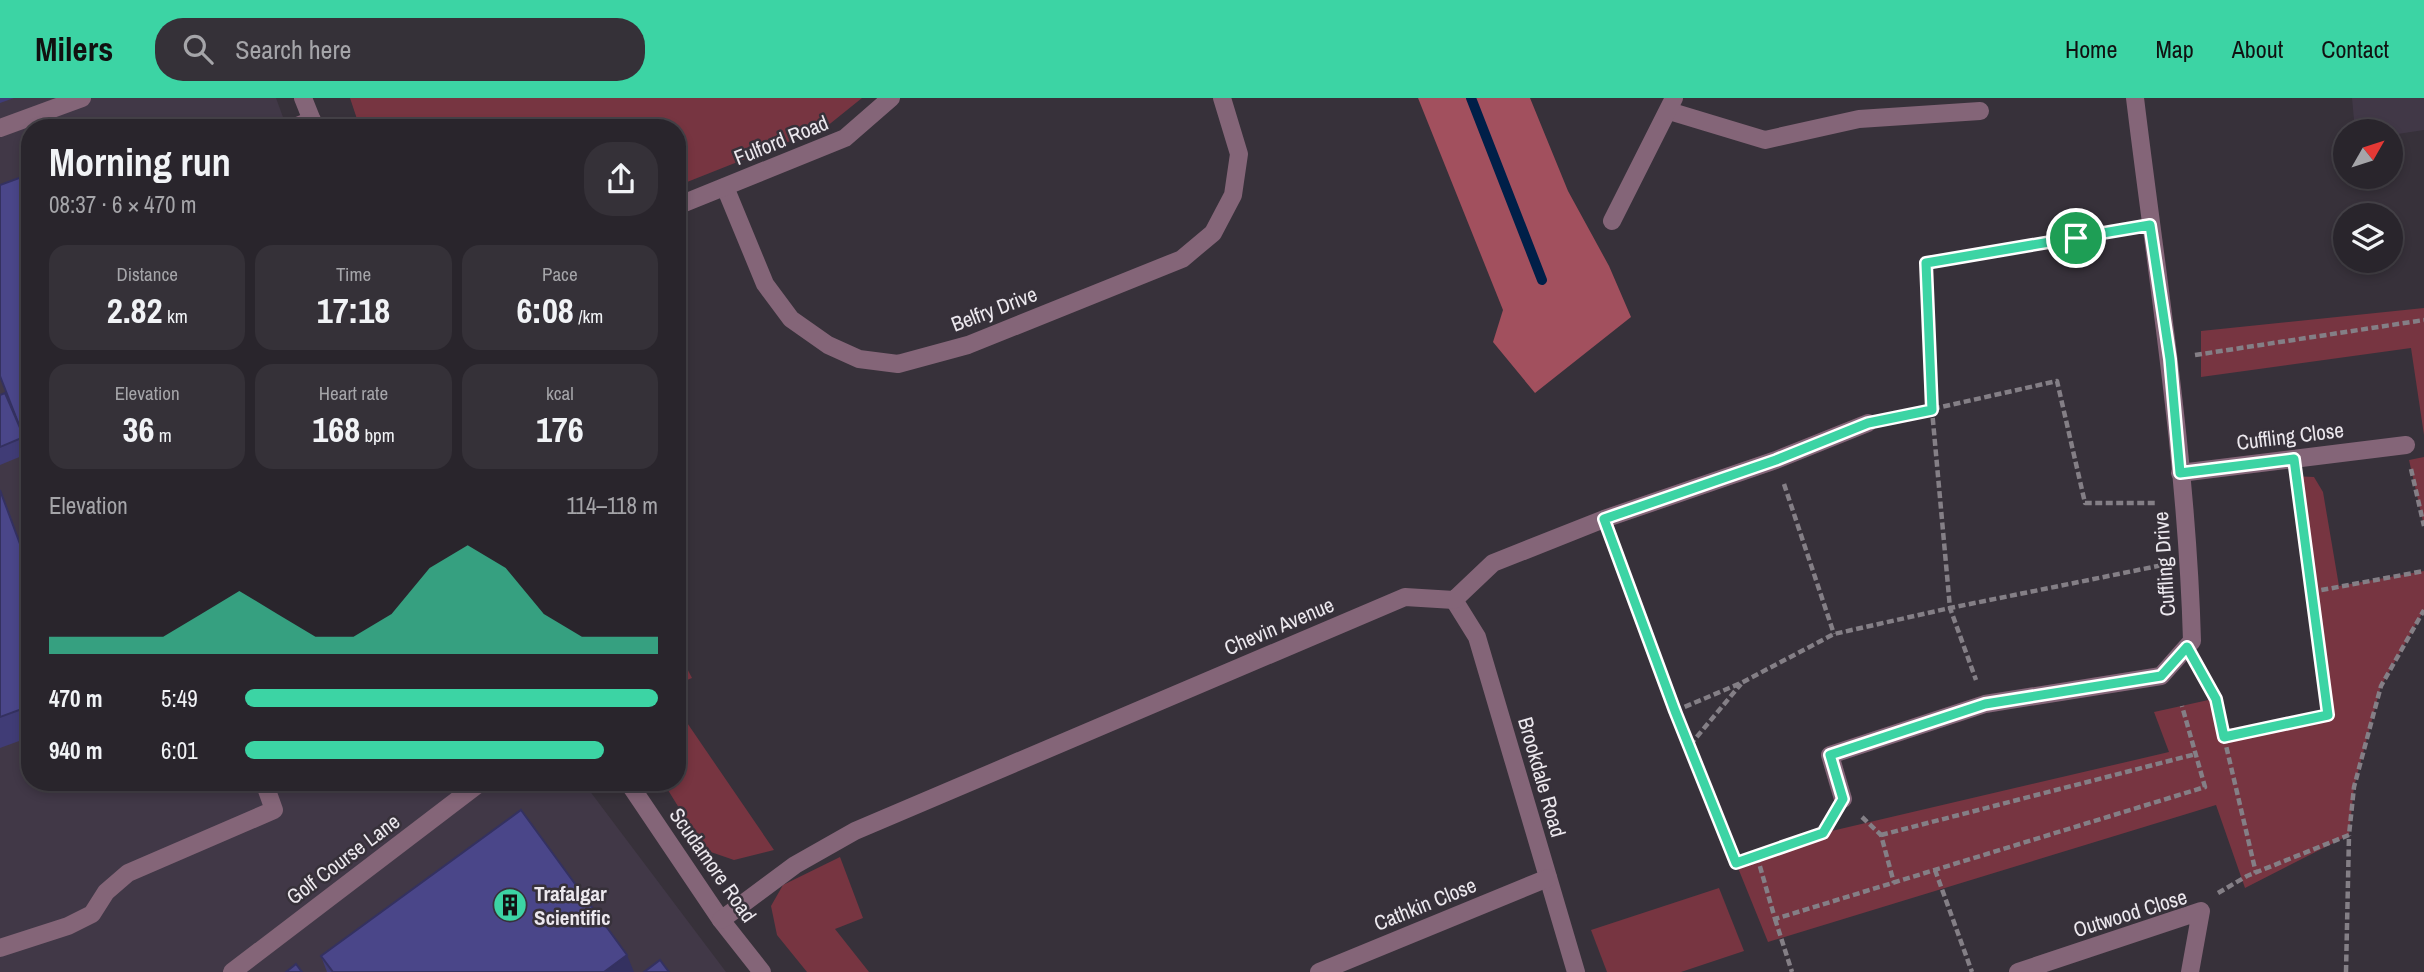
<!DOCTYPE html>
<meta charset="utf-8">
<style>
body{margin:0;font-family:"Archivo Narrow",sans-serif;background:#353138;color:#f1f3f6;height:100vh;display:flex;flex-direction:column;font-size:26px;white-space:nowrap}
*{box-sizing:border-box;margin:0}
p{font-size:23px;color:#a5a5a9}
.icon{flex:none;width:38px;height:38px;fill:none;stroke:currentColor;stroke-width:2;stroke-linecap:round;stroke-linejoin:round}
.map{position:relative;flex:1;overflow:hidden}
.drawer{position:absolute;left:21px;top:21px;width:665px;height:672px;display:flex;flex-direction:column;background:#29252c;border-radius:28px;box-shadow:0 4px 10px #0003,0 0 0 2px #454248}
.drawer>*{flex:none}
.needle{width:46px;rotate:51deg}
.fabs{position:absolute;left:2333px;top:21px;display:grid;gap:14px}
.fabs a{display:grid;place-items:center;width:70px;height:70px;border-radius:50%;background:#29252c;box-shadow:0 4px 10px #0003,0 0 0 2px #454248;font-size:35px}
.pin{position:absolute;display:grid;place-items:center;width:60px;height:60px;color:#fff;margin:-30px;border:4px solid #fff;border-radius:50%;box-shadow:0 2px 7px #0007}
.round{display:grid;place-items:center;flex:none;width:74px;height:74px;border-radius:28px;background:#353138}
.overview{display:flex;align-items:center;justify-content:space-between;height:119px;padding:0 28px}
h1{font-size:38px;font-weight:800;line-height:52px}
.metrics{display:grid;grid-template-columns:repeat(3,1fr);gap:10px;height:119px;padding:7px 28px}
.metrics div{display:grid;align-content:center;border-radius:18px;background:#353138;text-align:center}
.metrics b{font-size:35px;font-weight:800}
.metrics small{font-size:19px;font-weight:400}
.metrics p{font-size:19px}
.chart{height:196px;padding:14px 28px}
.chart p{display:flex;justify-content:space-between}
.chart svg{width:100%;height:126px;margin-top:7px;fill:#3cd4a4;opacity:.7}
ul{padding:0 28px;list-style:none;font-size:23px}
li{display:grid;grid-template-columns:112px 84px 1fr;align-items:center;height:52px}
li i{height:18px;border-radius:9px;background:#3cd4a4}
header{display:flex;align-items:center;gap:42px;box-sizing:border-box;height:98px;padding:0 35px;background:#3cd4a4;color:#111}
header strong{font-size:33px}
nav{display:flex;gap:38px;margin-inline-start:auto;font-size:24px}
.search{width:490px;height:63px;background:#353138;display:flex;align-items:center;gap:18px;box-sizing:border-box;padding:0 24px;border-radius:28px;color:#a5a5a9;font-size:26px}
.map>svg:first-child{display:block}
.built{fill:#413847}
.green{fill:#773541}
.forest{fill:#a2505e}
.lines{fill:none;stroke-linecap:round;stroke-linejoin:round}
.stream{stroke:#001f48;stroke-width:10}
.path{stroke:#847f86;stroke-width:4.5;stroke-dasharray:7 3.5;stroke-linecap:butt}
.minor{stroke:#846578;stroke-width:18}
.wall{fill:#403c76}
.shaded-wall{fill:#343160}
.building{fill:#4a4689;stroke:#343160;stroke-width:2}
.route-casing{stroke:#fff;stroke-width:14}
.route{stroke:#3cd4a4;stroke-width:9}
.labels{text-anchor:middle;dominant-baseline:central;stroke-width:5;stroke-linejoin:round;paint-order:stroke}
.street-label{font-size:21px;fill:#ece8ee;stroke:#37313a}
.poi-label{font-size:21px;font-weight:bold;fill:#ece8ee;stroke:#37313a;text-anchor:start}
</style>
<header>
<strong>Milers</strong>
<div class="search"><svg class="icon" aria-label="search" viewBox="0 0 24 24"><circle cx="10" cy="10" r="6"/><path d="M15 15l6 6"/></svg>Search here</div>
<nav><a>Home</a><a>Map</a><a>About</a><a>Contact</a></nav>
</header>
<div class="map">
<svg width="2424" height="874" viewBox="0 0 2424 874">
<rect width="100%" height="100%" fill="#37313a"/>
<g class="built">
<polygon points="0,0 276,0 287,30 30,30 30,684 583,684 726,874 0,874"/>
<polygon points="2352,0 2424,0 2424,32 2391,37 2390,33 2355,33"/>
</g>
<g class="green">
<polygon points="350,0 862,0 826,29 677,88 677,30 360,30"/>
<polygon points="2424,210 2424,337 2411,250 2201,279 2201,233"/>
<polygon points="2424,359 2424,428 2409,362"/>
<polygon points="2291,378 2314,379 2323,394 2339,488 2424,473 2424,512 2381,588 2354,689 2349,737 2245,790 2216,707 1768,844 1736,765 1823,735 2169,654 2154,614 2222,599 2228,633 2323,613"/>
<polygon points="677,551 692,580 677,586"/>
<polygon points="679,613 774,752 734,762 705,752 663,684 677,684"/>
<polygon points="840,759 863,820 835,831 869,874 807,874 777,837 771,808 783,787"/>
<polygon points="1719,790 1744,853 1681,874 1607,874 1591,832"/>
</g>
<polygon class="forest" points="1418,0 1530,0 1568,93 1609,168 1631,219 1535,295 1493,244 1503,212"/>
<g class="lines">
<polyline class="stream" points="1471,0 1542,182"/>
<g class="path">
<polyline points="2125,131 1926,165 1932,312 1950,510 2163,467"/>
<polyline points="2195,257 2424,222"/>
<polyline points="1892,320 2057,283 2085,405 2158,405"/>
<polyline points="2411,371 2424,428"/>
<polyline points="1784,386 1834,536"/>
<polyline points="1613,445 1675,613 1736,765 1823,735 1831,722"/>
<polyline points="2311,494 2424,473"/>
<polyline points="2201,574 2216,601 2224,639 2328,616 2297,387"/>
<polyline points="1675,613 1741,585 1834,536 1950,510 1976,582"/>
<polyline points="2224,639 2256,775"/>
<polyline points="1690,647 1741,586"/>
<polyline points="1862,719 1881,737 1894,785"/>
<polyline points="1881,737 2196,656"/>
<polyline points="1757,758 1775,821 2205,689 2182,608"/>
<polyline points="1935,772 1972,874"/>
<polyline points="2218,795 2247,778 2349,737 2354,689 2381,588 2424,512"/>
<polyline points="1775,821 1792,874"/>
<polyline points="2346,874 2349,737"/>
</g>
<g class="minor">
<polyline points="303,0 315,30"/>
<polyline points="1669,13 1765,42 1859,21 1980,13"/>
<polyline points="0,30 82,0"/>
<polyline points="292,30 312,22"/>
<polyline points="725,89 765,186 791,221 828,247 859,261 898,266 968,247 1182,161 1213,135 1233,97 1239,56 1222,0"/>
<polyline points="677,108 845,40 891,0"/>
<polyline points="1612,123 1674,0"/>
<polyline points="2180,375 2406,347"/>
<polyline points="1454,502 1477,539 1576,874"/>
<polyline points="628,684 721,822 762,874"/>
<path d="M1843,701L1830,657L1985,606L2161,578L2192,543C2187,361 2157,181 2135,0"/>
<polyline points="721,822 795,767 855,733 1405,499 1454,502 1493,465 1604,421 1776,362 1868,325"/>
<polyline points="0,850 68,828 92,816 106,794 128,775 274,712 264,684"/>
<polyline points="232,874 481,684"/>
<polyline points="1319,874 1548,780"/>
<polyline points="2018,874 2201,813 2190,874"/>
</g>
</g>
<g class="wall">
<polygon points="0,0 14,0 0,5"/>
<polygon points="0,297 18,327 29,355 0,367"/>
<polygon points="0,392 30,473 30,639 0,650"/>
<polygon points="395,684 408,684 396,689"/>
<polygon points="321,858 634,874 327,874"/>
</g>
<polygon class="shaded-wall" points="627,857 634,874 604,874"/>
<g class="building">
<polygon points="30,76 30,355 0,278 0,87"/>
<polygon points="5,295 24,339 0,349 0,297"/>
<polygon points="0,392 30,473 30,608 0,619"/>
<polygon points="521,712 627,857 604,874 333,874 321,858"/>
<polygon points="660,862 669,874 644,874"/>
<polygon points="296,866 302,874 286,874"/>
</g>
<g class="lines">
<g class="route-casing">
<polygon id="route" points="2150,127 2170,261 2180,375 2294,361 2328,617 2224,639 2216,601 2187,549 2161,578 1985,606 1830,657 1843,701 1823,735 1736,765 1675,613 1604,421 1776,362 1868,325 1932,312 1926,165"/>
</g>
<use href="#route" class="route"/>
</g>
<defs>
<g id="building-disc" transform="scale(1.75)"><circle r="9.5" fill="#3cd4a4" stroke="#37313a"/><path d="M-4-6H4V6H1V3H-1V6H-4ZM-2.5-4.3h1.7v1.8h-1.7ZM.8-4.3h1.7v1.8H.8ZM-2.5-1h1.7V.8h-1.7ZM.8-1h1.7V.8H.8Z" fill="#111"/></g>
</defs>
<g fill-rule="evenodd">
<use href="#building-disc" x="510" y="807"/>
</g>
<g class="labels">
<g class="street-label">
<text transform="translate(781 42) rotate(-22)">Fulford Road</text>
<text transform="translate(994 211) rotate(-21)">Belfry Drive</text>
<text transform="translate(2290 338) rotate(-7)">Cuffling Close</text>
<text transform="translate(2164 466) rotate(-94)">Cuffling Drive</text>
<text transform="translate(1279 528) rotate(-23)">Chevin Avenue</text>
<text transform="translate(1542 679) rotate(74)">Brookdale Road</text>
<text transform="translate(343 761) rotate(-37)">Golf Course Lane</text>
<text transform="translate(713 767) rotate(55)">Scudamore Road</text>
<text transform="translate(1425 806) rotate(-22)">Cathkin Close</text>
<text transform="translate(2130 815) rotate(-17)">Outwood Close</text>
</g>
<g class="poi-label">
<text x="534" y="795">Trafalgar<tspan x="534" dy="24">Scientific</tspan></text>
</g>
</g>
</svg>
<div class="fabs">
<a><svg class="needle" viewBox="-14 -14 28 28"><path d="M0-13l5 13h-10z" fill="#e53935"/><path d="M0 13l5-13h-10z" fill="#a5a5a9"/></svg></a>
<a><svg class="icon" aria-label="layers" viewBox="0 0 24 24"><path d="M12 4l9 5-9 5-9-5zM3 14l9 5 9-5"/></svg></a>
</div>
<div class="pin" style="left:2076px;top:140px;background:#1e9e55"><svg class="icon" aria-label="arrive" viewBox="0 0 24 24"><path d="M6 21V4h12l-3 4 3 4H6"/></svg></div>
<section class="drawer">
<div class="overview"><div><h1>Morning run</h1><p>08:37 · 6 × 470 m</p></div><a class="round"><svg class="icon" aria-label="share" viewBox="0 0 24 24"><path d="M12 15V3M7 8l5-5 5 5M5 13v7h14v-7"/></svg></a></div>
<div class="metrics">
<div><p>Distance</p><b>2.82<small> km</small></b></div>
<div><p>Time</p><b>17:18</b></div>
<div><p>Pace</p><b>6:08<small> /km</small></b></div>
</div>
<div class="metrics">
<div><p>Elevation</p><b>36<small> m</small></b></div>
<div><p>Heart rate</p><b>168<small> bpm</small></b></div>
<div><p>kcal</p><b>176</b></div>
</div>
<div class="chart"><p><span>Elevation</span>114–118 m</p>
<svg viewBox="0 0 160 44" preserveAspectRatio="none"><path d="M0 44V38L10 38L20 38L30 38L40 30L50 22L60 30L70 38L80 38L90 30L100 14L110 6L120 14L130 30L140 38L150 38L160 38V44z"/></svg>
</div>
<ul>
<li><b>470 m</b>5:49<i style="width:100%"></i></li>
<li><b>940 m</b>6:01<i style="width:87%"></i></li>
</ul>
</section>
</div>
